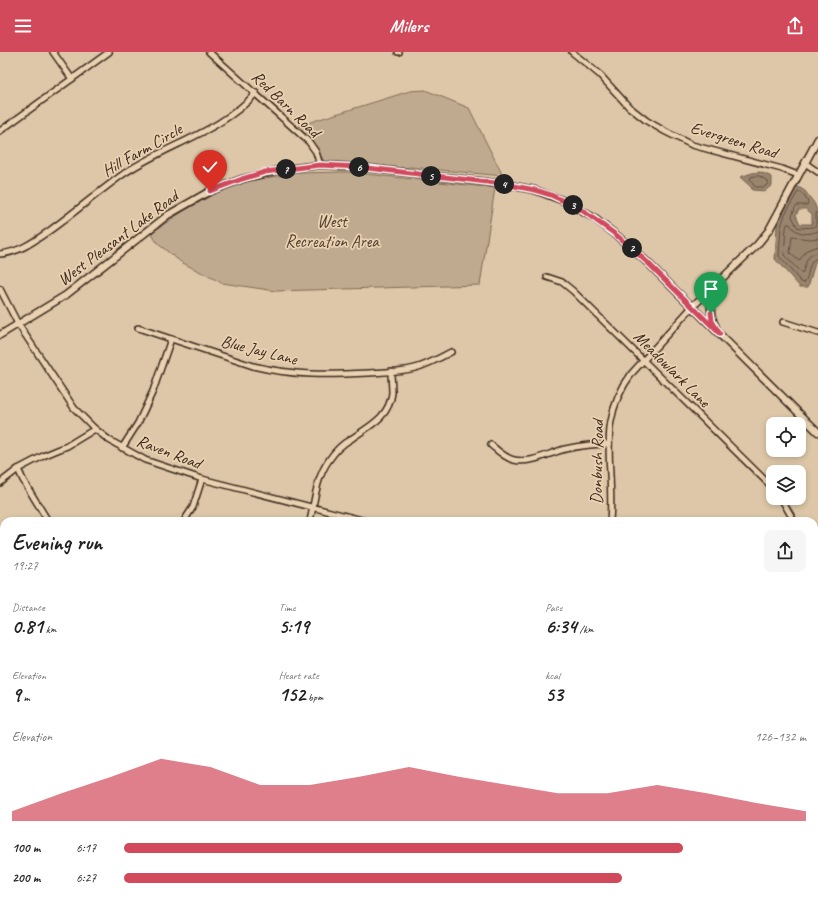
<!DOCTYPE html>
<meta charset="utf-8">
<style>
body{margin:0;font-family:Caveat,sans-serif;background:#f6f6f6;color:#222;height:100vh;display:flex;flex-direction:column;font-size:15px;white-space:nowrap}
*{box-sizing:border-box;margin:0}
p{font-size:13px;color:#767676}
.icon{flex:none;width:22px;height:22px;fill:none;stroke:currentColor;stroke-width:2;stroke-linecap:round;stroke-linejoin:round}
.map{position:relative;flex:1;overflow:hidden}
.drawer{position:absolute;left:0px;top:465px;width:818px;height:384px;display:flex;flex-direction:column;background:#fff;border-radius:12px 12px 0 0;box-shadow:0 2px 6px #0003}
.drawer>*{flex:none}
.fabs{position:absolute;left:766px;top:365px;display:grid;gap:8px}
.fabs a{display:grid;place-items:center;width:40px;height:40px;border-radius:8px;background:#fff;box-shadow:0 2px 6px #0003;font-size:20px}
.pin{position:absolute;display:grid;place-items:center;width:34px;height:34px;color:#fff;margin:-41px -17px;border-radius:50% 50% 50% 0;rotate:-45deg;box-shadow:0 0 4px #0007}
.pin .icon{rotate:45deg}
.km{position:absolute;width:20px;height:20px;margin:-10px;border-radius:50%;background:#222;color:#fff;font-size:11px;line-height:20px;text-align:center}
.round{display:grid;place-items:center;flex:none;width:42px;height:42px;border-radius:8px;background:#f6f6f6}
.head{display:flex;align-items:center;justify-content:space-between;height:68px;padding:0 12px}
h1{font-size:22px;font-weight:700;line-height:30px}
.metrics{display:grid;grid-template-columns:repeat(3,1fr);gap:6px;height:68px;padding:4px 12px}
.metrics div{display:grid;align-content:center}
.metrics b{font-size:20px;font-weight:700}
.metrics small{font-size:11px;font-weight:400}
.metrics p{font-size:11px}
.chart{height:112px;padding:8px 12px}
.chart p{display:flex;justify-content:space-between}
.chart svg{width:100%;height:72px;margin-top:4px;fill:#d1495b;opacity:.7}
ul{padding:0 12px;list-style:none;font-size:13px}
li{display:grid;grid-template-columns:64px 48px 1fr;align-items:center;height:30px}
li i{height:10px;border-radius:5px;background:#d1495b}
header{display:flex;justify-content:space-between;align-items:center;height:52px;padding:0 12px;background:#d1495b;color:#fff;font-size:18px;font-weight:700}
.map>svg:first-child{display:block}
.green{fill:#c0aa8f;stroke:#7e6a56}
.water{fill:#99846e;stroke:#73604e;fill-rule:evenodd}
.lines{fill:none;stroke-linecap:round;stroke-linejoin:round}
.shore{stroke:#614e3e;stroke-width:1}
.minor-casing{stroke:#3b2a1e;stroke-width:8}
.tertiary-casing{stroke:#3b2a1e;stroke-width:9}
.secondary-casing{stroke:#3b2a1e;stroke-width:10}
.primary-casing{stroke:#3b2a1e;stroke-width:11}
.minor{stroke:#e9d1b1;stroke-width:5}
.tertiary{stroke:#e9d1b1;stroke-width:6}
.secondary{stroke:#e9d1b1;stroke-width:7}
.primary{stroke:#e9d1b1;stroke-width:8}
.route-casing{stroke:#fff;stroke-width:8}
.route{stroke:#d1495b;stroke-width:5}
.labels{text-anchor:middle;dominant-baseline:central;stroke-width:3.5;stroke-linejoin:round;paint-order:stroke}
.street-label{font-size:17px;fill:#3b2a1e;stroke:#e9d1b1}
.park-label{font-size:17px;fill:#4f3d2f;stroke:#e9d1b1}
</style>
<header><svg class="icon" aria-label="menu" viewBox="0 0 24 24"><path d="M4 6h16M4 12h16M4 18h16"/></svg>Milers<svg class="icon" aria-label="share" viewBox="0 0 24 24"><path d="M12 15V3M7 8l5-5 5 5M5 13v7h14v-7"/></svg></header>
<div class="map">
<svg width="818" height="849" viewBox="0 0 818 849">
<rect width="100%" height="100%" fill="#dec7a8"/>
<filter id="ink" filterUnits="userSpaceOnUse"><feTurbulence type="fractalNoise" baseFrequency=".025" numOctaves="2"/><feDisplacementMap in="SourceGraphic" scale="8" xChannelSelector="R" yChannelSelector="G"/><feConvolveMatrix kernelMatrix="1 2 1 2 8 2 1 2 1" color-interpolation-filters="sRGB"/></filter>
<g filter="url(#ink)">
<g class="green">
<polygon points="425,38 469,56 503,124 410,115 403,116 324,109 311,89 298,75 304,72 410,39"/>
<polygon points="347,120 495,136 480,233 276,239 222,231 181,210 158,192 151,181 182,160 214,142 252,128 297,121"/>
<polygon points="818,684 818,778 814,782 814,687"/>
</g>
<g class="water">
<polygon points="760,120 772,125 772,133 765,139 752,138 751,135 740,125 752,121"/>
<path d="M797,134L805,139L814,151L818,160V207L815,211L808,235H800L775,207L777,174L789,145ZM799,157H806L812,162V172H800L796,163Z"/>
</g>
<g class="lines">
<g class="shore">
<polygon points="759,124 768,129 768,132 764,135 755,135 750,128 751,125"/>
<path d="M818,160L816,161V172L814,175L800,176L797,175L792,164L795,155L797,153H807L808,150L803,142L799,140L797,141L785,162L781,175L779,204L801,230L804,231C810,225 807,207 818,206"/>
<path d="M818,179C808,184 795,182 790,172H787L786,176L784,203L802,222L803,220C806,211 807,201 818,201"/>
<polyline points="818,186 811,187 792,185 790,201 799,209 807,198 818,194"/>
</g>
<g class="minor-casing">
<g id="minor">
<polyline points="53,0 72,27"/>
<polyline points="209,0 309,90 316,100 320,113"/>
<polyline points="398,0 399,0"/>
<polyline points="572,0 600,23 629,55 647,69 666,80 692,93 782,117 798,123"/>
<polyline points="0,79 109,0"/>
<polyline points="805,111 818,120"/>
<path d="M0,202C20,200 33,190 49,179C74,161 97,141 122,123C165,93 220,81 256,41"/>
<polyline points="547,225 562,230 573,239 773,436"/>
<polyline points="0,237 18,272 74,356 95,377 109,388 145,408 202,427 366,469"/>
<polyline points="783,270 818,281"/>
<path d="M138,276L253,314C294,324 327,323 369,321C384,320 400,320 415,316C427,313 439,306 451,300"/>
<path d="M491,393C498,399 505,406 514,408C531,412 549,401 565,397C579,394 594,392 609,392"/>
<polyline points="122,396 138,371 153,339 171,287"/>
<polyline points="18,417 23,428 48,469"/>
<polyline points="0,431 18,417 43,404 67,394 95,377"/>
<polyline points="781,446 794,469"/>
<polyline points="184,469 193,455 202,427"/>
<path d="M310,469C315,448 316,426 329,408C335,399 342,392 351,387C369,374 389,366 392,341C392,334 391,326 391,319"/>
<path d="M610,469C615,413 595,371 632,321L693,254"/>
<polyline points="814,528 818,529"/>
<polyline points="0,634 4,634"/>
<polyline points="814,644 818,647"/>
<polyline points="252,849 255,845"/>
</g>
</g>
<g class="tertiary-casing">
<g id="tertiary">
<polyline points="693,254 757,193 769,178 818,87"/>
<path d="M716,275C709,263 709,247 717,235"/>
<polyline points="0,283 66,243 168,163 210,139 242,127 279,118 320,113 359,115 504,132 535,138 564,149 594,166 615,182 647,210 818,380"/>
<polyline points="0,810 4,806"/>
<polyline points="650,845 654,849"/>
<polyline points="493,849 495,845"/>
</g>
</g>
<g class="secondary-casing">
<g id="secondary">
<polyline points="0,761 4,761"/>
<polyline points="0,768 4,768"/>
<polyline points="234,845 244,849"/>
</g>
</g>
<g class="primary-casing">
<g id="primary">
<polyline points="814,798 818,795"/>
<polyline points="814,812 818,808"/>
<polyline points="758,849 762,845"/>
<polyline points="774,849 778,845"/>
</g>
</g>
<use href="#minor" class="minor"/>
<use href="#tertiary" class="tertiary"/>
<use href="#secondary" class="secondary"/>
<use href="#primary" class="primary"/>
</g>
</g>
<g class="lines" filter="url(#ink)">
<g class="route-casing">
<polyline id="route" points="210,139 242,127 265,120 320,113 359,115 504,132 535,138 551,143 580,157 615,182 647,210 720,282 712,269 711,261"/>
</g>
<use href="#route" class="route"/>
</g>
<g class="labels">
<g class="street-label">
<text transform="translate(286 52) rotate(44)">Red Barn Road</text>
<text transform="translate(734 88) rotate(17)">Evergreen Road</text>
<text transform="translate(142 98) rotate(-30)">Hill Farm Circle</text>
<text transform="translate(118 186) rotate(-37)">West Pleasant Lake Road</text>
<text transform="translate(259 298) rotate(14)">Blue Jay Lane</text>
<text transform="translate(672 317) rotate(45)">Meadowlark Lane</text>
<text transform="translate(169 400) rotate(21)">Raven Road</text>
<text transform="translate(597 410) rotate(-89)">Donbush Road</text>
</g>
<g class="park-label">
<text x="332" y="169">West<tspan x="332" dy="20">Recreation Area</tspan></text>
</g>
</g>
</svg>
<div class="fabs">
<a><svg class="icon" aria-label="locate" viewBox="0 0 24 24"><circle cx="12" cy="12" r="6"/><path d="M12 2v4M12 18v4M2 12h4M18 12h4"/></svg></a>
<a><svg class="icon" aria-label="layers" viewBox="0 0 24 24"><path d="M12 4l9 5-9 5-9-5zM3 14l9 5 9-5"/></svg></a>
</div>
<div class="pin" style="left:711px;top:261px;background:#1e9e55"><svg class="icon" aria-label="arrive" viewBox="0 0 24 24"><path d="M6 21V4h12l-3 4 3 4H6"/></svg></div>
<div class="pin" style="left:210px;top:139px;background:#d93025"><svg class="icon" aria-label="check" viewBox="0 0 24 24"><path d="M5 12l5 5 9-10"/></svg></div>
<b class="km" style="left:632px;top:196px">2</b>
<b class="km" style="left:573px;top:153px">3</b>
<b class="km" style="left:504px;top:132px">4</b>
<b class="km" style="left:431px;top:124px">5</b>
<b class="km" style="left:359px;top:115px">6</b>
<b class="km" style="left:286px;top:117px">7</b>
<section class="drawer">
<div class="head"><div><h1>Evening run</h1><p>19:27</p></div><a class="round"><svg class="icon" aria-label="share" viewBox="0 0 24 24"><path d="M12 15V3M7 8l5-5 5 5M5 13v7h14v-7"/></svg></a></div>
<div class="metrics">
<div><p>Distance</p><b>0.81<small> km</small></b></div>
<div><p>Time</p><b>5:19</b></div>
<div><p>Pace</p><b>6:34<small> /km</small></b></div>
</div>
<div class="metrics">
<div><p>Elevation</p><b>9<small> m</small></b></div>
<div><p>Heart rate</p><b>152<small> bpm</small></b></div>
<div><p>kcal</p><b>53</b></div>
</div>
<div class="chart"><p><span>Elevation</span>126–132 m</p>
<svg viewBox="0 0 160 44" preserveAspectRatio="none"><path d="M0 44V38L10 27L20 17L30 6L40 11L50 22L60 22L70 17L80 11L90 17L100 22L110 27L120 27L130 22L140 27L150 33L160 38V44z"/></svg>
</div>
<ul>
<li><b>100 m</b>6:17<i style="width:82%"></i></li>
<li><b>200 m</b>6:27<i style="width:73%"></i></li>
</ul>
</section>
</div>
